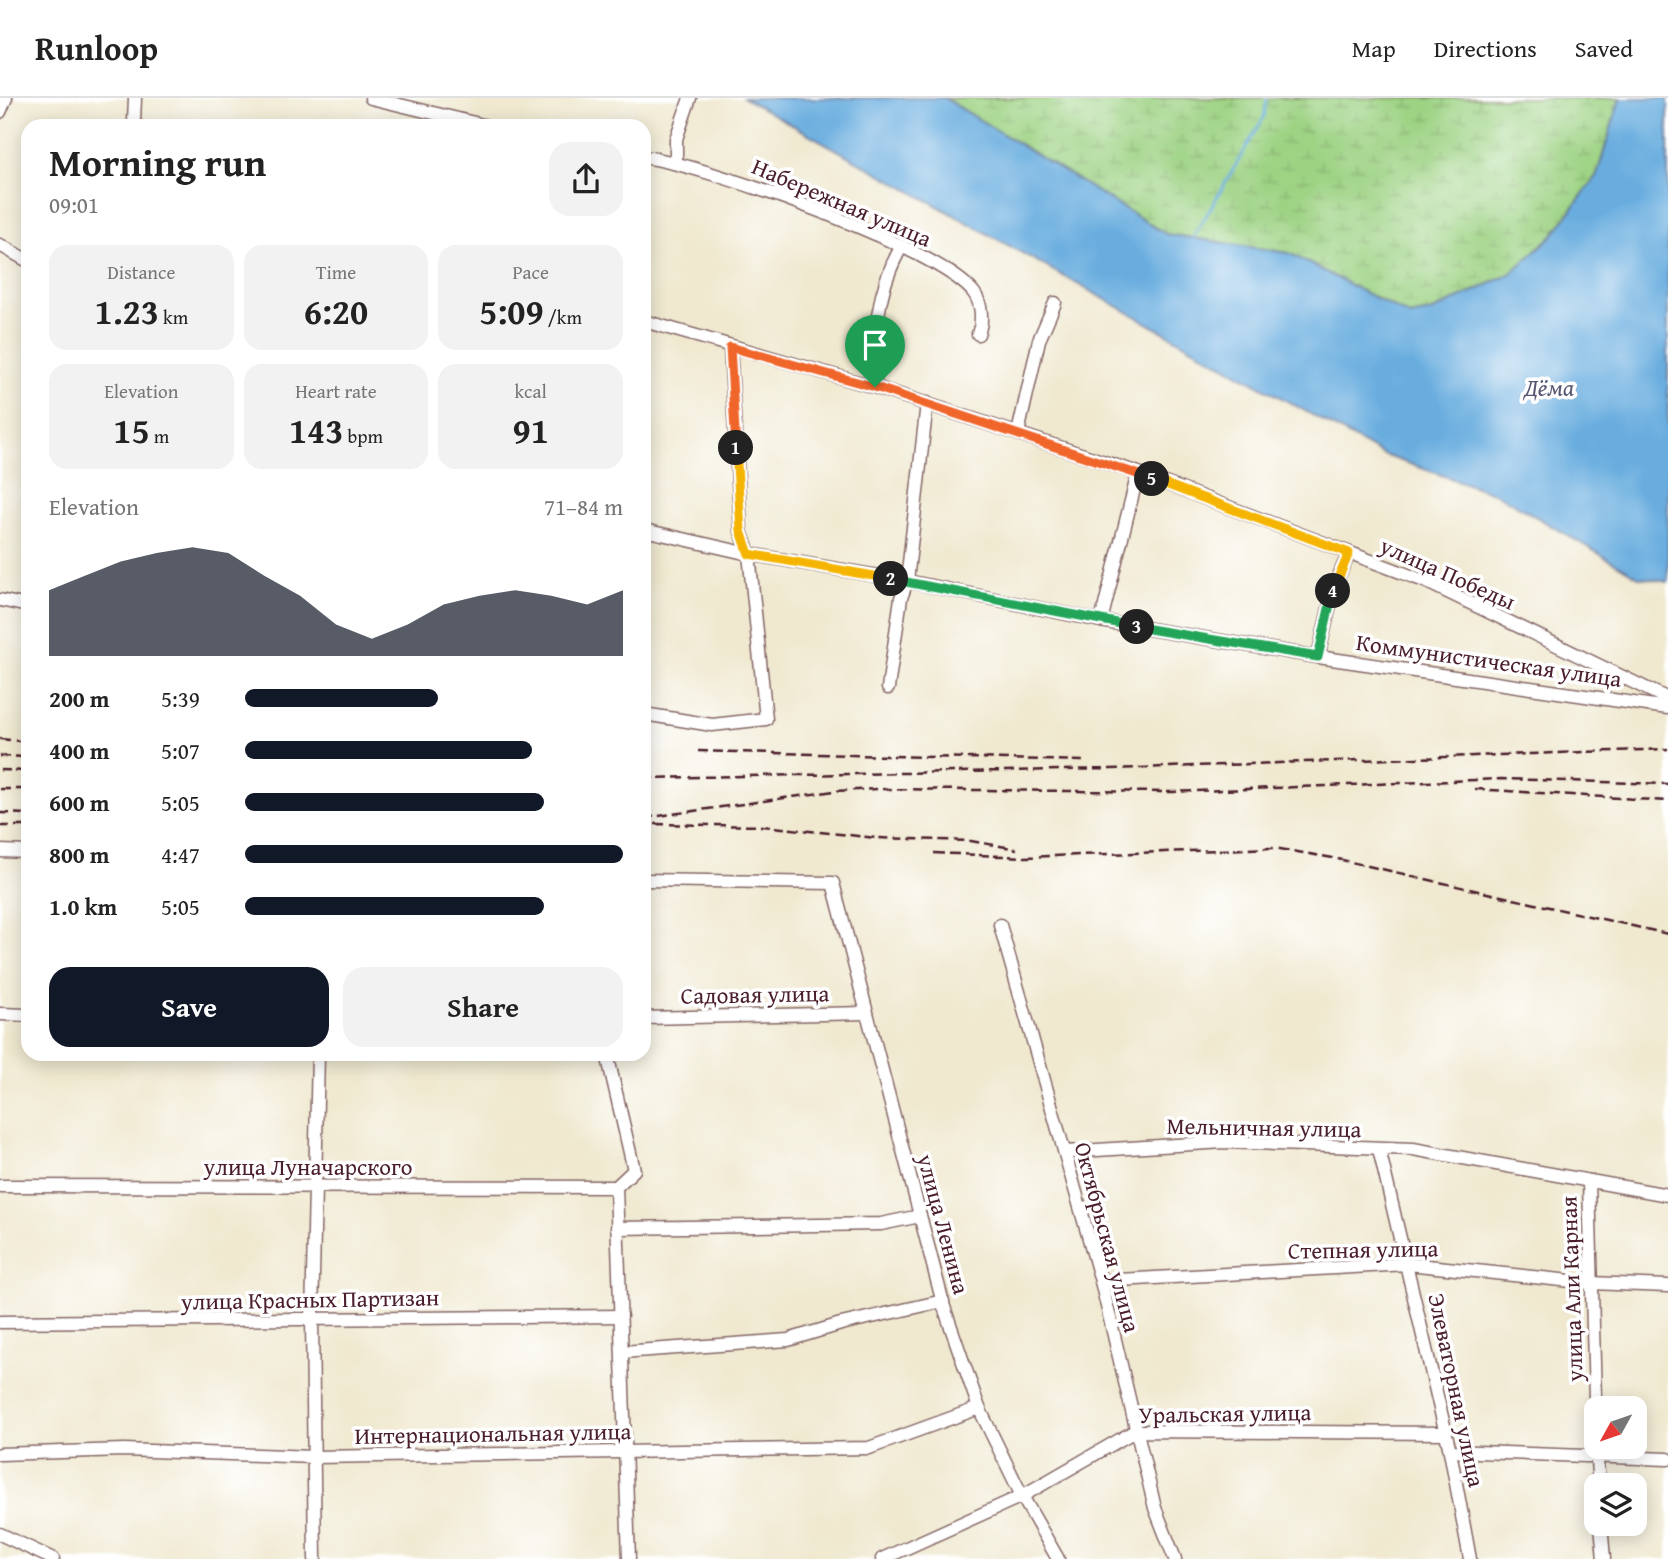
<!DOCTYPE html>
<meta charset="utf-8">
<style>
body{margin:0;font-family:"Gentium Book Plus",serif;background:#f2f2f2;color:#222;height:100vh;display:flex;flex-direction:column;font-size:26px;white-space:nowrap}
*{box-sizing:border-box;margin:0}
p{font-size:23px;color:#767676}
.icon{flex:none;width:38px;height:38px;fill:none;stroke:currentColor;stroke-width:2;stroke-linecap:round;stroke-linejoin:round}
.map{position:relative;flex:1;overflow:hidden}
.panel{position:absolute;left:21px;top:21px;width:630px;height:942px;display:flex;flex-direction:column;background:#fff;border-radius:21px;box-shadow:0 4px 18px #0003}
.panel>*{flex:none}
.needle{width:46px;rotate:230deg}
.tools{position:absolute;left:1584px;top:1298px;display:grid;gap:14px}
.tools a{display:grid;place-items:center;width:63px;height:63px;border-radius:14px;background:#fff;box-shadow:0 4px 18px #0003;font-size:35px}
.pin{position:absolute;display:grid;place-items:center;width:60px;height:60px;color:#fff;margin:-72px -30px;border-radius:50% 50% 50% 0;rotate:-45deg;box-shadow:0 0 7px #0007}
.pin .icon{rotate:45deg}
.km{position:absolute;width:35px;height:35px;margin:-18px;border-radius:50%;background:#222;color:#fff;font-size:19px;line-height:35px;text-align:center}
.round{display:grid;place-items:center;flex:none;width:74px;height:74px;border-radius:21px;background:#f2f2f2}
.headline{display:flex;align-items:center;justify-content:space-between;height:119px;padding:0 28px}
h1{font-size:38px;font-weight:700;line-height:52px}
.stats{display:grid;grid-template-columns:repeat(3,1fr);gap:10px;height:119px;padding:7px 28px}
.stats div{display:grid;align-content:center;border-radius:18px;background:#f2f2f2;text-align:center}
.stats b{font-size:35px;font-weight:700}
.stats small{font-size:19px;font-weight:400}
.stats p{font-size:19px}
.chart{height:196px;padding:14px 28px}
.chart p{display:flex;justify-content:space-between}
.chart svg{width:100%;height:126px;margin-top:7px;fill:#111827;opacity:.7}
.cta{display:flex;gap:14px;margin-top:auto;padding:14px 28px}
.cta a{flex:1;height:80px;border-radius:21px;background:#111827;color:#fff;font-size:28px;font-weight:700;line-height:80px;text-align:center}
.cta a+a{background:#f2f2f2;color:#222}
ul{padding:0 28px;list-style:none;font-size:23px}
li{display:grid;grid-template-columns:112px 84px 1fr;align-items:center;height:52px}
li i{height:18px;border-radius:9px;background:#111827}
header{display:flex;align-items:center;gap:42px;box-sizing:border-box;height:98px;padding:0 35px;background:#fff;border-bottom:2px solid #e0e0e0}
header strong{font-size:33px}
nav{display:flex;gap:38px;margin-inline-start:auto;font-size:24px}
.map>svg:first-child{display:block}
.wetland{fill:url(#wetland-marsh);stroke:#747958;stroke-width:2}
.water{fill:#69addf;stroke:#5a6685;stroke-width:2}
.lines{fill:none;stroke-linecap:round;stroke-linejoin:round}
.stream{stroke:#69addf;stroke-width:2.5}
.minor-casing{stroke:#846665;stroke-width:15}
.minor{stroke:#fff;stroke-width:12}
.rail{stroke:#4a1f2b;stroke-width:2.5;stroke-dasharray:10 5;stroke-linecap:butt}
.split-1-casing{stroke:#fff;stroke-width:14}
.split-2-casing{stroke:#fff;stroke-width:14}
.split-3-casing{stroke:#fff;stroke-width:14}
.split-4-casing{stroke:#fff;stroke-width:14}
.split-5-casing{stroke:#fff;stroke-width:14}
.split-6-casing{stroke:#fff;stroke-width:14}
.split-1{stroke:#f0652b;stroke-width:9}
.split-2{stroke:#f5b400;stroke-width:9}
.split-3{stroke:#22a559;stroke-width:9}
.split-4{stroke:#22a559;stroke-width:9}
.split-5{stroke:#f5b400;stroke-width:9}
.split-6{stroke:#f0652b;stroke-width:9}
.labels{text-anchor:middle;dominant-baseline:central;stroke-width:7;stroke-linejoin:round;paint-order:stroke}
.street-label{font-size:23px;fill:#4a1f2b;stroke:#fff}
.water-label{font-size:24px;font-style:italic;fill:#565873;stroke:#fff}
</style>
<header>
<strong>Runloop</strong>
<nav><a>Map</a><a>Directions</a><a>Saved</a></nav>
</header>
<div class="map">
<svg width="1668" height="1461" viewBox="0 0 1668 1461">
<defs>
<pattern id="wetland-marsh" width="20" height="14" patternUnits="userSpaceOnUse" patternTransform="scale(1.75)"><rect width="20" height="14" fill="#9ed384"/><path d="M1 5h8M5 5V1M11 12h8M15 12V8" fill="none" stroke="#8ab572"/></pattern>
</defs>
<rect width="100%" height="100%" fill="#fff"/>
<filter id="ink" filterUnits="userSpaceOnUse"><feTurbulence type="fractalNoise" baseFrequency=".0143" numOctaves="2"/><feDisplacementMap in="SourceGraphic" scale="14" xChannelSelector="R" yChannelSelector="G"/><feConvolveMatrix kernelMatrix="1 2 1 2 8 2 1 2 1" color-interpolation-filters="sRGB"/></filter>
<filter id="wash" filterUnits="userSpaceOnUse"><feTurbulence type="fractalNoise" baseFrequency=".00686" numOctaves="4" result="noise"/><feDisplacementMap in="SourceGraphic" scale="28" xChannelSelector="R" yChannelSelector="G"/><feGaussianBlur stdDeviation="1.57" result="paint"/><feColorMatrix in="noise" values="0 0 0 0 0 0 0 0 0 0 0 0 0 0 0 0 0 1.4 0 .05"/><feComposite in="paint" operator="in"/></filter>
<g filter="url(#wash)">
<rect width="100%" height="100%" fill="#f0e9d0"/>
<polygon class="wetland" points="944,0 1620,0 1597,77 1553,137 1510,176 1431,214 1410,218 1289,155 1166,136"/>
<polygon class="water" points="744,0 944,0 1166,136 1289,155 1410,218 1431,214 1510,176 1553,137 1597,77 1620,0 1668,0 1668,484 1639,479 1499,397 1384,357"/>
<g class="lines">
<polyline class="stream" points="1193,140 1264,19 1267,0"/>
</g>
</g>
<g filter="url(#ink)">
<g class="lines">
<g class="minor-casing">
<g id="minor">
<polyline points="135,0 134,23 137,28"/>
<polyline points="371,0 487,28"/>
<polyline points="0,14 6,0"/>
<path d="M644,59C705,67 939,149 974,195C982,206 983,223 978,236"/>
<polyline points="676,63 676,41 690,0"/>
<polyline points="0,147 28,163"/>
<polyline points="644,223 875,289 1138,375 1427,484 1668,601"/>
<path d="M875,289C874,239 876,191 902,148"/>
<polyline points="1018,335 1039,242 1055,205"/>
<polyline points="644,432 749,456 907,483 1101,523 1318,559 1668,610"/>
<polyline points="0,502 28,508"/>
<polyline points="1101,523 1138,375"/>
<polyline points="1318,559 1334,489 1349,455"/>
<polyline points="888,590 901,500 907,483 927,305"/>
<polyline points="644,616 712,627 766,621 749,456 741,433 730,249"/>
<polyline points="0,753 28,754"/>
<polyline points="644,782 833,785 944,1209 979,1310 1022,1398 1058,1461"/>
<polyline points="1000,827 1101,1183 1155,1410 1175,1461"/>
<polyline points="0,916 28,917"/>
<polyline points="644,920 867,915"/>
<polyline points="607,956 634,1072 616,1089 629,1461"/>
<polyline points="1379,1051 1450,1353 1470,1461"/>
<polyline points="1065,1054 1224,1044 1413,1051 1668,1097"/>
<polyline points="1589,1084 1596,1338"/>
<polyline points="0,1088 616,1089"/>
<polyline points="617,1130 881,1126 920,1118"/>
<polyline points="1101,1183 1408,1166 1590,1185 1668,1188"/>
<polyline points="0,1224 621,1218"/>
<polyline points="622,1254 788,1242 841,1226 943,1203"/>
<polyline points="1596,1350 1599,1388"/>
<polyline points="1450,1353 1668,1361"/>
<polyline points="0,1356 124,1352 314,1359 869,1350 979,1310"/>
<polyline points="1601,1426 1604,1461"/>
<polyline points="0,1436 53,1461"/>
<polyline points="315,1461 312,1222 318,956"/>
<polyline points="882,1461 1022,1398 1135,1333 1446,1335"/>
</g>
</g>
<use href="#minor" class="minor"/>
<g class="rail">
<polyline points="0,641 28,644"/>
<polyline points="698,653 1085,663"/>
<polyline points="0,658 28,659"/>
<polyline points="0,672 28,673"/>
<polyline points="644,680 1111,671 1668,651"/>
<polyline points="0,691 28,691"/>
<polyline points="1475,691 1668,703"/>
<polyline points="0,715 28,716"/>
<polyline points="644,720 834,693 878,691 1172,694 1501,681 1668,686"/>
<polyline points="655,726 763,728 877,740 971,743 1017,751"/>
<polyline points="0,728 28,728"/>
<polyline points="934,755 1024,759 1274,750 1333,760 1668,836"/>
</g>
</g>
</g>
<g class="lines" filter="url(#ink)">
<g class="split-1-casing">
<polyline id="split-1" points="736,350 730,249 875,289"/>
</g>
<g class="split-2-casing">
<polyline id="split-2" points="736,350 741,433 749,456 891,481"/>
</g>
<g class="split-3-casing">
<polyline id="split-3" points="891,481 1137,529"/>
</g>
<g class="split-4-casing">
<polyline id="split-4" points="1137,529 1318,559 1333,493"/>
</g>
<g class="split-5-casing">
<polyline id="split-5" points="1152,381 1349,455 1333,493"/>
</g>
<g class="split-6-casing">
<polyline id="split-6" points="875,289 1152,381"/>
</g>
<use href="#split-1" class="split-1"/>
<use href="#split-2" class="split-2"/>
<use href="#split-3" class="split-3"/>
<use href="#split-4" class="split-4"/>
<use href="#split-5" class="split-5"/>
<use href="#split-6" class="split-6"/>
</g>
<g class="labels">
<g class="street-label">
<text transform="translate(842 104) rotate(23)">Набережная улица</text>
<text transform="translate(1448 475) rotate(24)">улица Победы</text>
<text transform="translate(1489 562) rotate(8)">Коммунистическая улица</text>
<text transform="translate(755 896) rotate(-1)">Садовая улица</text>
<text transform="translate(1264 1029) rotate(1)">Мельничная улица</text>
<text x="308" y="1068">улица Луначарского</text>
<text transform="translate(944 1126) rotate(75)">улица Ленина</text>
<text transform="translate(1108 1139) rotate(75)">Октябрьская улица</text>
<text transform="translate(1363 1151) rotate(-1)">Степная улица</text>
<text transform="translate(1571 1191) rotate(-92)">улица Али Карная</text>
<text transform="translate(310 1201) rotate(-1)">улица Красных Партизан</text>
<text transform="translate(1457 1292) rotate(78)">Элеваторная улица</text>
<text transform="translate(1225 1315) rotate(-1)">Уральская улица</text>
<text transform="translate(493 1335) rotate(-1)">Интернациональная улица</text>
</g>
<g class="water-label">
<text x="1549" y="289">Дёма</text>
</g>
</g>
</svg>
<div class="tools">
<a><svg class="needle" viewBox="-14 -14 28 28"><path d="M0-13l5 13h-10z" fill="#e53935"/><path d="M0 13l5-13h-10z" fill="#767676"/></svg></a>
<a><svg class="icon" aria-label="layers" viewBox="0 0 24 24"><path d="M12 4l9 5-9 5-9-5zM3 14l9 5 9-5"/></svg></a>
</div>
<div class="pin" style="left:875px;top:289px;background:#1e9e55"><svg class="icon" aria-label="arrive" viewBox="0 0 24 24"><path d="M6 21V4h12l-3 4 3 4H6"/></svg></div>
<b class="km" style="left:736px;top:350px">1</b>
<b class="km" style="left:891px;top:481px">2</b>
<b class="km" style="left:1137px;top:529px">3</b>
<b class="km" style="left:1333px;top:493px">4</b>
<b class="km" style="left:1152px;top:381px">5</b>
<section class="panel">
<div class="headline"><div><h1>Morning run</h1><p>09:01</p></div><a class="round"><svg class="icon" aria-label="share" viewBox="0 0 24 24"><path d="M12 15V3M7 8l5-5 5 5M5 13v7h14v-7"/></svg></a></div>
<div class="stats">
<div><p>Distance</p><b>1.23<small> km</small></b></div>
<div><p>Time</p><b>6:20</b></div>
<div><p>Pace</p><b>5:09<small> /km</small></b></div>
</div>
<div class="stats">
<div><p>Elevation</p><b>15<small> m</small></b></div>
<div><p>Heart rate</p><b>143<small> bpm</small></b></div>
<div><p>kcal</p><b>91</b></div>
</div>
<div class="chart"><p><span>Elevation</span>71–84 m</p>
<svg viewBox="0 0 160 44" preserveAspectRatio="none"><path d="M0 44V21L10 16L20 11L30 8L40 6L50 8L60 16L70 23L80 33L90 38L100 33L110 26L120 23L130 21L140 23L150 26L160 21V44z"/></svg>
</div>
<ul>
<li><b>200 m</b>5:39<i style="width:51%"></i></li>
<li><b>400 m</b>5:07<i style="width:76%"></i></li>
<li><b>600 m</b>5:05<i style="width:79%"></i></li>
<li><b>800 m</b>4:47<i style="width:100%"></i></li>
<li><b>1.0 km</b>5:05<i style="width:79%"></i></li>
</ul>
<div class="cta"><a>Save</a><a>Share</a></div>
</section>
</div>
